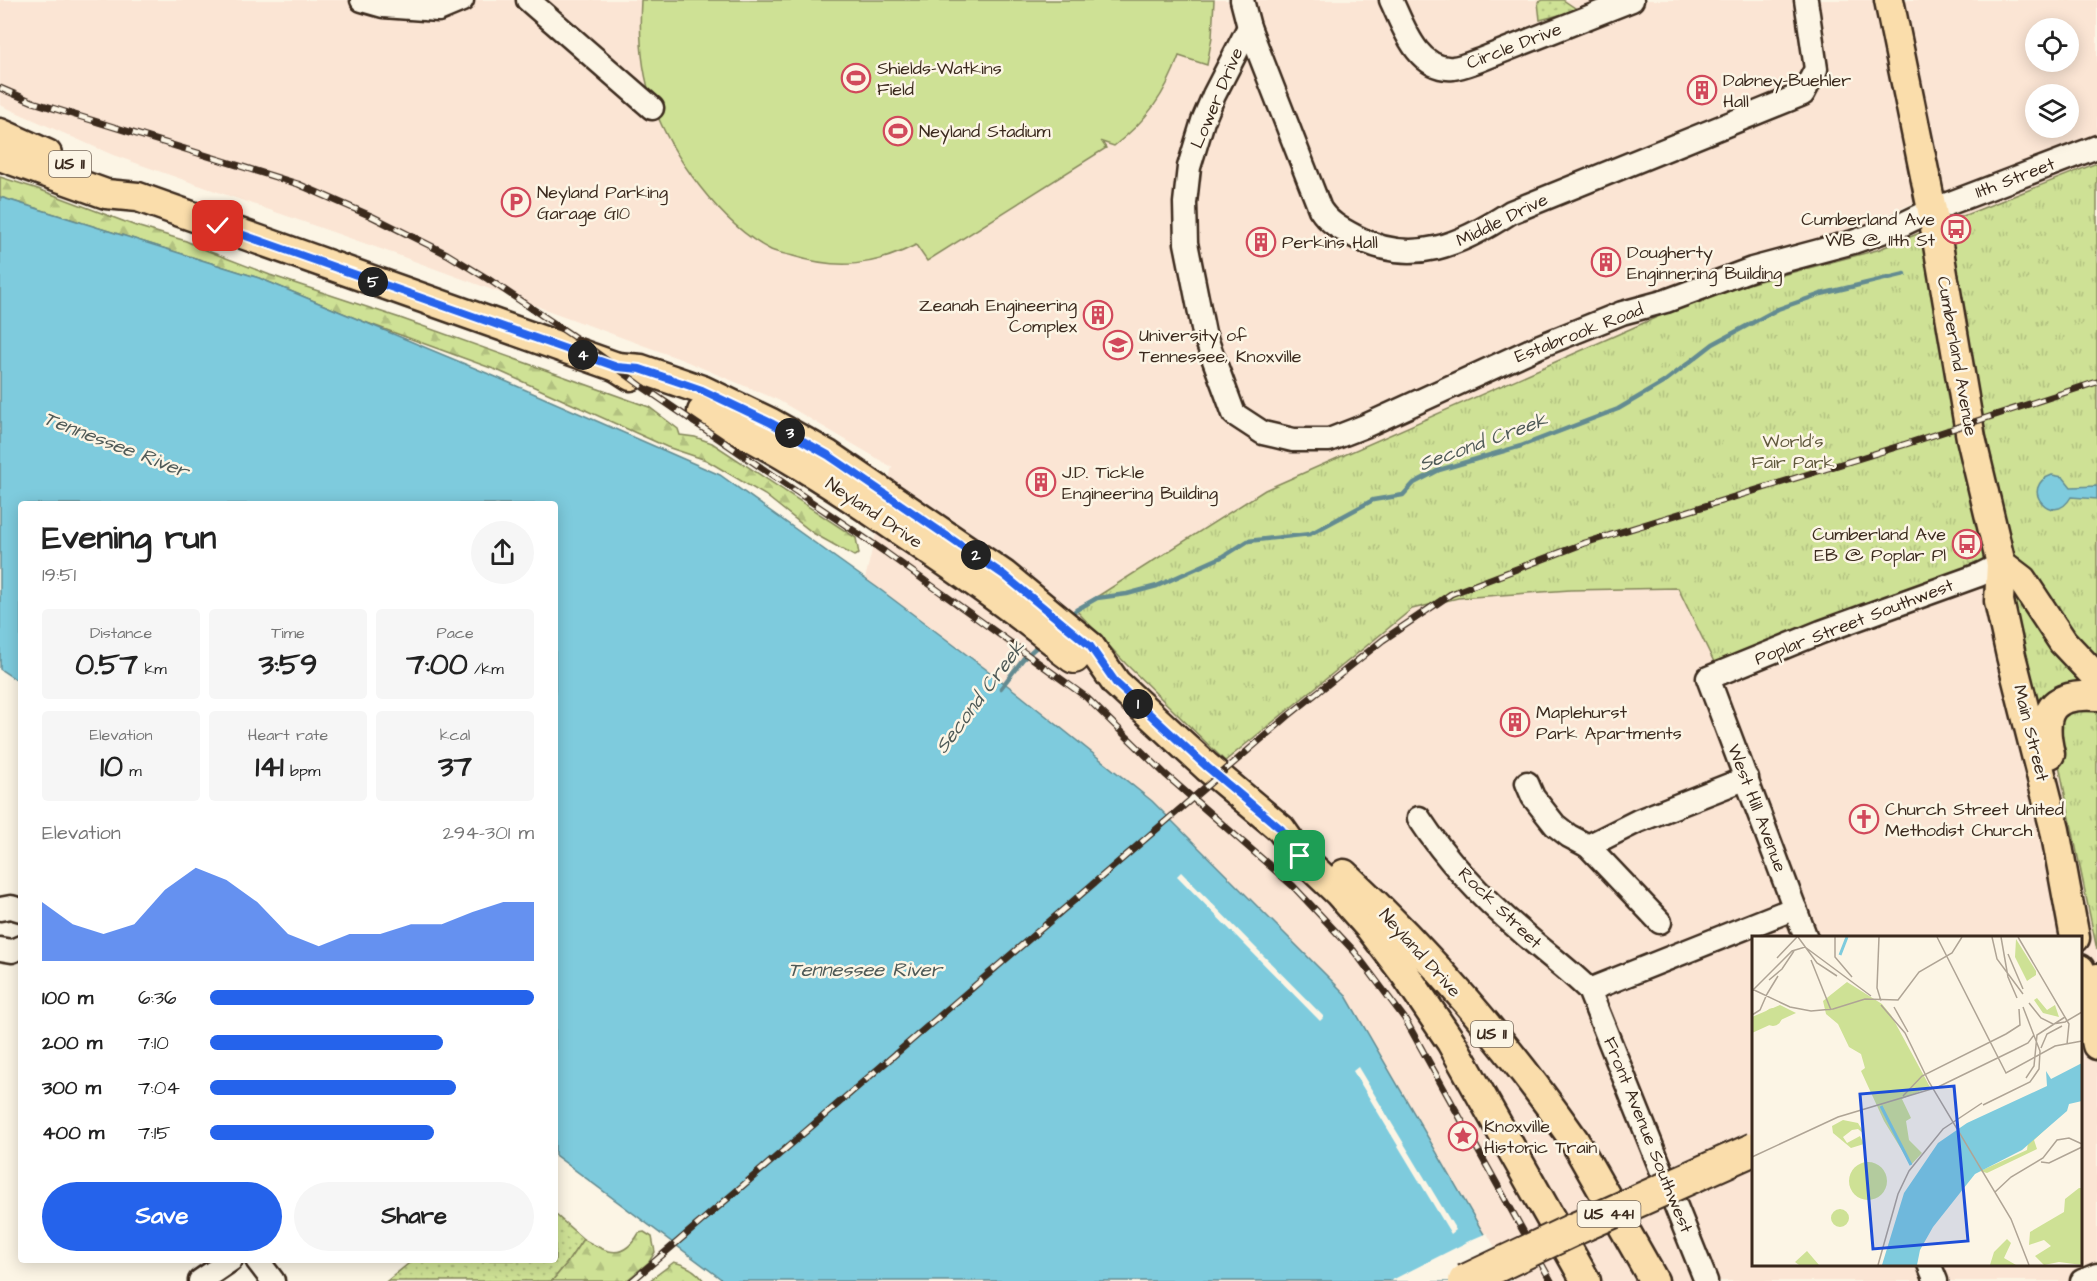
<!DOCTYPE html>
<meta charset="utf-8">
<style>
body{margin:0;font-family:"Architects Daughter",sans-serif;background:#f6f6f6;color:#222;height:100vh;display:flex;flex-direction:column;font-size:22px;white-space:nowrap}
*{box-sizing:border-box;margin:0}
p{font-size:20px;color:#767676}
.icon{flex:none;width:33px;height:33px;fill:none;stroke:currentColor;stroke-width:2;stroke-linecap:round;stroke-linejoin:round}
.map{position:relative;flex:1;overflow:hidden}
.sheet{position:absolute;left:18px;top:501px;width:540px;height:762px;display:flex;flex-direction:column;background:#fff;border-radius:6px;box-shadow:0 3px 15px #0003}
.sheet>*{flex:none}
.fabs{position:absolute;left:2025px;top:18px;display:grid;gap:12px}
.fabs a{display:grid;place-items:center;width:54px;height:54px;border-radius:50%;background:#fff;box-shadow:0 3px 15px #0003;font-size:30px}
.pin{position:absolute;display:grid;place-items:center;width:51px;height:51px;color:#fff;margin:-26px;border-radius:12px;box-shadow:0 3px 9px #0006}
.km{position:absolute;width:30px;height:30px;margin:-15px;border-radius:50%;background:#222;color:#fff;font-size:16px;line-height:30px;text-align:center}
.round{display:grid;place-items:center;flex:none;width:63px;height:63px;border-radius:32px;background:#f6f6f6}
.summary{display:flex;align-items:center;justify-content:space-between;height:102px;padding:0 24px}
h1{font-size:33px;font-weight:700;line-height:45px}
.stats{display:grid;grid-template-columns:repeat(3,1fr);gap:9px;height:102px;padding:6px 24px}
.stats div{display:grid;align-content:center;border-radius:6px;background:#f6f6f6;text-align:center}
.stats b{font-size:30px;font-weight:700}
.stats small{font-size:16px;font-weight:400}
.stats p{font-size:16px}
.chart{height:168px;padding:12px 24px}
.chart p{display:flex;justify-content:space-between}
.chart svg{width:100%;height:108px;margin-top:6px;fill:#2563eb;opacity:.7}
.primary-button{display:flex;gap:12px;margin-top:auto;padding:12px 24px}
.primary-button a{flex:1;height:69px;border-radius:36px;background:#2563eb;color:#fff;font-size:24px;font-weight:700;line-height:69px;text-align:center}
.primary-button a+a{background:#f6f6f6;color:#222}
ul{padding:0 24px;list-style:none;font-size:20px}
li{display:grid;grid-template-columns:96px 72px 1fr;align-items:center;height:45px}
li i{height:15px;border-radius:8px;background:#2563eb}
.map>svg:first-child{display:block}
.built{fill:#fbe5d4;fill-rule:evenodd}
.grass{fill:url(#grass-dots);stroke:#84865a;stroke-width:1.5}
.forest{fill:url(#forest-firs);stroke:#84865a;stroke-width:1.5}
.park{fill:url(#park-tufts);stroke:#84865a;stroke-width:1.5}
.garden{fill:#cee195;stroke:#84865a;stroke-width:1.5}
.water{fill:#7ecbdd;stroke:#638b91;stroke-width:1.5}
.pier{fill:#fcf5e5}
.lines{fill:none;stroke-linecap:round;stroke-linejoin:round}
.stream{stroke:#638b91;stroke-width:4.5}
.minor-casing{stroke:#3b2a1e;stroke-width:27}
.major-casing{stroke:#3b2a1e;stroke-width:33}
.highway-casing{stroke:#3b2a1e;stroke-width:36}
.minor{stroke:#fcf5e5;stroke-width:22}
.major{stroke:#faddab;stroke-width:28}
.highway{stroke:#faddab;stroke-width:32}
.rail-casing{stroke:#3b2a1e;stroke-width:7}
.rail{stroke:#fcf5e5;stroke-width:4.5;stroke-dasharray:14;stroke-linecap:butt}
.highway-bridge-casing{stroke:#3b2a1e;stroke-width:36;stroke-linecap:butt}
.highway-bridge{stroke:#faddab;stroke-width:32}
.route-casing{stroke:#fff;stroke-width:12}
.route{stroke:#2563eb;stroke-width:8}
.labels{text-anchor:middle;dominant-baseline:central;stroke-width:5;stroke-linejoin:round;paint-order:stroke}
.shield{fill:#fcf5e5;stroke:#75675a;stroke-width:1.5}
.shield-label{font-size:16px;font-weight:bold;fill:#3b2a1e}
.street-label{font-size:18px;fill:#3b2a1e;stroke:#fcf5e5}
.poi-label{font-size:18px;fill:#3b2a1e;stroke:#fcf5e5;text-anchor:start}
.park-label{font-size:18px;fill:#60583c;stroke:#fcf5e5}
.water-label{font-size:20px;font-style:italic;fill:#4f5a57;stroke:#fcf5e5}
.inset-river{fill:none;stroke:#7ecbdd;stroke-width:3}
.inset-road{fill:none;stroke:#afa495;stroke-width:1.5}
.view{fill:#1d4ed8;fill-opacity:0.15;stroke:#1d4ed8;stroke-width:3}
.inset-edge{fill:none;stroke:#3b2a1e;stroke-width:3}
</style>
<div class="map">
<svg width="2097" height="1281" viewBox="0 0 2097 1281">
<defs>
<pattern id="grass-dots" width="8" height="8" patternUnits="userSpaceOnUse" patternTransform="scale(1.5)"><rect width="8" height="8" fill="#cee195"/><path d="M2 2h.1M6 6h.1" fill="none" stroke="#b2c180" stroke-width="1.8" stroke-linecap="round"/></pattern>
<pattern id="forest-firs" width="22" height="20" patternUnits="userSpaceOnUse" patternTransform="scale(1.5)"><rect width="22" height="20" fill="#cee195"/><path d="M5 1l3.5 6h-7zM16 11l3.5 6h-7z" fill="#b2c180"/></pattern>
<pattern id="park-tufts" width="24" height="20" patternUnits="userSpaceOnUse" patternTransform="scale(1.5)"><rect width="24" height="20" fill="#cee195"/><path d="M3 7l-1-3M5 7V3M7 7l1-3M15 17l-1-3M17 17v-4M19 17l1-3" fill="none" stroke="#b2c180"/></pattern>
</defs>
<rect width="100%" height="100%" fill="#fcf5e5"/>
<filter id="ink" filterUnits="userSpaceOnUse"><feTurbulence type="fractalNoise" baseFrequency=".0167" numOctaves="2"/><feDisplacementMap in="SourceGraphic" scale="12" xChannelSelector="R" yChannelSelector="G"/><feConvolveMatrix kernelMatrix="1 2 1 2 8 2 1 2 1" color-interpolation-filters="sRGB"/></filter>
<g filter="url(#ink)">
<path class="built" d="M0,0H2097V1281H1509L980,671L865,579L892,467L778,400L683,360L395,254L113,155L0,105ZM2036,28H2068V62H2036ZM2036,94H2068V128H2036ZM1916,202L1907,210L1782,263V262ZM1754,938H2080V1264H1754Z"/>
<g class="grass">
<polygon points="1543,0 1563,0 1578,10 1540,20 1538,2"/>
<polygon points="555,1214 583,1239 567,1263 552,1281 387,1281 413,1260 555,1260"/>
</g>
<g class="forest">
<polygon points="0,177 38,189 136,226 186,241 208,251 270,275 400,318 649,407 678,429 680,435 695,437 712,443 856,538 859,554 854,556 813,533 765,495 706,460 667,447 499,371 362,321 259,278 0,197"/>
<path d="M644,1232L652,1237L655,1252L649,1262L626,1281H552L567,1263L583,1239C607,1252 622,1262 639,1233Z"/>
<path d="M674,1262C687,1265 696,1270 704,1281H649Z"/>
</g>
<polygon class="park" points="2097,163 2097,950 2059,765 2039,720 2005,584 1982,588 1976,562 1967,570 1716,666 1678,588 1570,590 1458,598 1412,609 1225,761 1126,664 1076,610 1265,490 1707,295 1877,250"/>
<path class="garden" d="M641,0H1214L1212,37L1207,65L1179,56C1165,95 1147,120 1114,146L1102,142L1106,148L927,261L916,245C874,266 839,270 793,256C786,254 778,253 771,250C721,225 671,155 653,104C641,71 639,35 641,0Z"/>
<g class="water">
<polygon points="0,197 259,278 496,377 720,475 882,591 1015,691 1152,801 1345,994 1511,1281 724,1281 555,1155 555,504 21,504 21,683 0,669"/>
<path d="M2052,475L2063,477L2071,487L2097,486V499L2071,497C2053,529 2017,487 2052,475Z"/>
</g>
<g class="pier">
<polygon points="1181,872 1324,1017 1320,1021 1177,876"/>
<polygon points="1358,1067 1456,1230 1451,1234 1353,1071"/>
<polygon points="1487,1233 1514,1281 1390,1281 1473,1239"/>
</g>
<g class="lines">
<g class="stream">
<polyline points="1069,617 1076,610 1097,598 1127,594 1157,586 1224,556 1248,541 1310,534 1373,500 1403,495 1414,483 1439,470 1521,446 1618,409 1664,382 1713,344 1778,309 1821,294 1905,274"/>
<polyline points="1001,688 1023,659 1041,643"/>
</g>
<g class="minor-casing">
<g id="minor">
<polyline points="362,0 383,6 438,10 462,0"/>
<polyline points="528,0 652,108"/>
<path d="M1242,0L1249,27L1320,209C1329,223 1341,229 1356,237C1413,267 1462,244 1511,212L1803,94L1816,69L1806,0"/>
<path d="M1391,0C1403,25 1417,71 1453,68C1462,67 1471,63 1480,60L1632,0"/>
<polyline points="1249,27 1214,95 1203,121 1189,167 1185,203 1186,243 1204,333 1234,414 1263,433 1293,440 1329,440 1365,426 1540,346 1622,313 1666,301 1752,269 1853,242 1899,226 1932,210 2097,147"/>
<polyline points="1527,783 1533,797 1555,825 1569,836 1588,846 1660,922"/>
<path d="M1419,818C1447,861 1483,899 1522,932C1544,952 1568,969 1589,990L1706,1281"/>
<polyline points="1588,846 1638,821 1747,778"/>
<polyline points="0,909 11,907 21,910"/>
<polyline points="1806,938 1708,678 1821,632 1979,575 2001,564"/>
<polyline points="0,949 12,951 21,947"/>
<polyline points="1589,990 1795,908"/>
<polyline points="257,1260 273,1281"/>
<polyline points="1929,1264 1936,1281"/>
<polyline points="200,1281 231,1260"/>
<polyline points="2082,1281 2097,1275"/>
</g>
</g>
<g class="major-casing">
<g id="major">
<polyline points="1889,0 1932,210 1971,438 2001,564 1999,601 2011,656 2055,830 2075,938"/>
<polyline points="0,133 47,154"/>
<polyline points="0,156 106,194 138,197 617,367 631,376"/>
<polyline points="617,367 641,369 702,390 771,423 828,455 1004,575 1090,646 1116,683 1207,767 1281,829 1300,856 1338,892 1370,928 1405,974 1451,1042 1586,1281"/>
<path d="M702,412C773,445 838,488 902,532C957,569 1011,607 1062,648"/>
<polyline points="2001,564 2022,580 2063,642 2097,678"/>
<path d="M2050,754C2040,711 2051,693 2097,696"/>
<path d="M1344,874C1428,952 1509,1046 1574,1140L1654,1281"/>
<polyline points="2080,969 2097,1045"/>
</g>
</g>
<g class="highway-casing">
<g id="highway">
<polyline points="1062,648 1074,657"/>
<polyline points="2080,988 2097,980"/>
<polyline points="2080,1027 2097,1020"/>
</g>
</g>
<use href="#minor" class="minor"/>
<use href="#major" class="major"/>
<use href="#highway" class="highway"/>
<g class="rail-casing">
<g id="rail">
<polyline points="0,88 33,102 298,184 371,216 447,254 488,279 586,345 643,387 885,552 1086,697 1165,774 1293,886 1354,951 1405,1019 1551,1281"/>
<polyline points="632,1281 1288,716 1383,640 1451,594 1585,543 1906,444 2097,382"/>
</g>
</g>
<use href="#rail" class="rail"/>
<g class="highway-bridge-casing">
<polyline id="highway-bridge" points="1465,1281 1577,1228 1754,1149"/>
</g>
<use href="#highway-bridge" class="highway-bridge"/>
</g>
</g>
<g class="lines" filter="url(#ink)">
<g class="route-casing">
<polyline id="route" points="218,226 617,367 640,369 676,381 702,390 771,423 828,455 1004,575 1090,646 1116,683 1207,767 1281,829 1300,856"/>
</g>
<use href="#route" class="route"/>
</g>
<defs>
<g id="stadium-ring" transform="scale(1.5)"><circle r="9.5" fill="#fcf5e5" stroke="#d1495b" stroke-width="1.5"/><path d="M0-5a6.5 5 0 1 0 0 10a6.5 5 0 1 0 0-10ZM-3.5-1.8h7v3.6h-7Z" fill="#d1495b"/></g>
<g id="building-ring" transform="scale(1.5)"><circle r="9.5" fill="#fcf5e5" stroke="#d1495b" stroke-width="1.5"/><path d="M-4-6H4V6H1V3H-1V6H-4ZM-2.5-4.3h1.7v1.8h-1.7ZM.8-4.3h1.7v1.8H.8ZM-2.5-1h1.7V.8h-1.7ZM.8-1h1.7V.8H.8Z" fill="#d1495b"/></g>
<g id="parking-ring" transform="scale(1.5)"><circle r="9.5" fill="#fcf5e5" stroke="#d1495b" stroke-width="1.5"/><path d="M-3.5-5.5H1a3.5 3.5 0 0 1 0 7H-1V5.5H-3.5ZM-1-3.4V-.6H.8a1.4 1.4 0 0 0 0-2.8Z" fill="#d1495b"/></g>
<g id="bus-ring" transform="scale(1.5)"><circle r="9.5" fill="#fcf5e5" stroke="#d1495b" stroke-width="1.5"/><path d="M-5-6H5V4H4V6H2V4H-2V6H-4V4H-5ZM-3.5-4V0h7V-4ZM-3.5 1.2v1.5H-2V1.2ZM2 1.2v1.5H3.5V1.2Z" fill="#d1495b"/></g>
<g id="university-ring" transform="scale(1.5)"><circle r="9.5" fill="#fcf5e5" stroke="#d1495b" stroke-width="1.5"/><path d="M0-5L7-2L0 1L-7-2ZM-4 1L0 2.5L4 1V4Q0 6-4 4Z" fill="#d1495b"/></g>
<g id="church-ring" transform="scale(1.5)"><circle r="9.5" fill="#fcf5e5" stroke="#d1495b" stroke-width="1.5"/><path d="M-1.2-6h2.4v3.5h3.3v2.4h-3.3V6h-2.4V-.1h-3.3v-2.4h3.3Z" fill="#d1495b"/></g>
<g id="sight-ring" transform="scale(1.5)"><circle r="9.5" fill="#fcf5e5" stroke="#d1495b" stroke-width="1.5"/><path d="M0-6L1.8-2.2L6-1.7L2.9 1.2L3.7 5.4L0 3.3L-3.7 5.4L-2.9 1.2L-6-1.7L-1.8-2.2Z" fill="#d1495b"/></g>
</defs>
<g fill-rule="evenodd">
<use href="#stadium-ring" x="856" y="78"/>
<use href="#building-ring" x="1702" y="90"/>
<use href="#stadium-ring" x="898" y="131"/>
<use href="#parking-ring" x="516" y="202"/>
<use href="#bus-ring" x="1956" y="229"/>
<use href="#building-ring" x="1261" y="242"/>
<use href="#building-ring" x="1606" y="262"/>
<use href="#building-ring" x="1098" y="315"/>
<use href="#university-ring" x="1118" y="345"/>
<use href="#building-ring" x="1041" y="482"/>
<use href="#bus-ring" x="1967" y="544"/>
<use href="#building-ring" x="1515" y="722"/>
<use href="#church-ring" x="1864" y="819"/>
<use href="#sight-ring" x="1463" y="1136"/>
</g>
<g class="labels">
<g class="shield">
<rect x="49" y="151" width="42" height="26" rx="4.5"/>
<rect x="1471" y="1021" width="42" height="26" rx="4.5"/>
<rect x="1577.5" y="1201" width="63" height="26" rx="4.5"/>
</g>
<g class="shield-label">
<text x="70" y="164">US 11</text>
<text x="1492" y="1034">US 11</text>
<text x="1609" y="1214">US 441</text>
</g>
<g class="street-label">
<text transform="translate(1514 46) rotate(-21)">Circle Drive</text>
<text transform="translate(1217 98) rotate(-67)">Lower Drive</text>
<text transform="translate(2015 178) rotate(-21)">11th Street</text>
<text transform="translate(1502 220) rotate(-26)">Middle Drive</text>
<text transform="translate(1579 333) rotate(-21)">Estabrook Road</text>
<text transform="translate(1957 356) rotate(80)">Cumberland Avenue</text>
<text transform="translate(874 513) rotate(34)">Neyland Drive</text>
<text transform="translate(1854 622) rotate(-21)">Poplar Street Southwest</text>
<text transform="translate(2031 733) rotate(76)">Main Street</text>
<text transform="translate(1757 808) rotate(69)">West Hill Avenue</text>
<text transform="translate(1500 908) rotate(44)">Rock Street</text>
<text transform="translate(1420 953) rotate(48)">Neyland Drive</text>
<text transform="translate(1648 1135) rotate(68)">Front Avenue Southwest</text>
</g>
<g class="poi-label">
<text x="877" y="68">Shields-Watkins<tspan x="877" dy="21">Field</tspan></text>
<text x="1723" y="80">Dabney-Buehler<tspan x="1723" dy="21">Hall</tspan></text>
<text x="919" y="131">Neyland Stadium</text>
<text x="537" y="192">Neyland Parking<tspan x="537" dy="21">Garage G10</tspan></text>
<text x="1935" y="219" text-anchor="end">Cumberland Ave<tspan x="1935" dy="21">WB @ 11th St</tspan></text>
<text x="1282" y="242">Perkins Hall</text>
<text x="1627" y="252">Dougherty<tspan x="1627" dy="21">Enginnering Building</tspan></text>
<text x="1077" y="305" text-anchor="end">Zeanah Engineering<tspan x="1077" dy="21">Complex</tspan></text>
<text x="1139" y="335">University of<tspan x="1139" dy="21">Tennessee, Knoxville</tspan></text>
<text x="1062" y="472">J.D. Tickle<tspan x="1062" dy="21">Engineering Building</tspan></text>
<text x="1946" y="534" text-anchor="end">Cumberland Ave<tspan x="1946" dy="21">EB @ Poplar Pl</tspan></text>
<text x="1536" y="712">Maplehurst<tspan x="1536" dy="21">Park Apartments</tspan></text>
<text x="1885" y="809">Church Street United<tspan x="1885" dy="21">Methodist Church</tspan></text>
<text x="1484" y="1126">Knoxville<tspan x="1484" dy="21">Historic Train</tspan></text>
</g>
<g class="park-label">
<text x="1793" y="441">World's<tspan x="1793" dy="21">Fair Park</tspan></text>
</g>
<g class="water-label">
<text transform="translate(1483 442) rotate(-20)">Second Creek</text>
<text transform="translate(116 445) rotate(21)">Tennessee River</text>
<text transform="translate(980 697) rotate(-53)">Second Creek</text>
<text x="865" y="970">Tennessee River</text>
</g>
</g>
<g transform="translate(1752 936)">
<rect width="330" height="330" fill="#fcf5e5"/>
<path d="M285,62L295,74L303,69L307,81L291,77L282,64ZM91,184L106,187L113,199L106,193L100,194L91,201L95,207L108,200L112,208L99,212L81,197L80,190ZM300,187L282,204L285,213L235,237L228,235L275,214L276,206Z" fill="#cee195"/>
<path d="M327,252H330V329L307,326L292,329L283,320L299,310L292,304L277,309L278,296L312,276L313,263ZM255,303L259,307L252,322L264,329H238L242,316Z" fill="#cee195"/>
<path d="M264,3L284,35V39L275,45L263,21ZM95,46L130,68L139,79L178,151L150,163L159,182L154,185L157,204L170,217L159,229L132,185L109,135L113,132L109,118L97,111L86,88L74,78L71,65ZM28,69L44,77L0,97V81ZM79 282a9 9 0 1 1 18 0a9 9 0 1 1-18 0Z" fill="#cee195"/>
<path d="M12 81a9 9 0 1 1 18 0a9 9 0 1 1-18 0ZM97 245a19 19 0 1 1 38 0a19 19 0 1 1-38 0ZM55,315L67,329H47L43,326Z" fill="#cee195"/>
<path d="M330,127V165L317,168L315,175L270,214L223,238L181,291L168,314L165,329H130L152,257L186,207L215,187L295,150L294,135L299,143Z" fill="#7ecbdd"/>
<path class="inset-river" d="M88,19L95,1M129,170L159,229"/>
<path class="inset-road" d="M46,1L65,27L85,40M83,1V21L100,41M127,1L125,52L129,65M185,1L254,137L303,110L330,105M240,1L245,23L271,58M249,1L256,41L265,62M266,1L317,88L315,108M256,18L271,53M25,22L45,1M59,24L79,74M17,44L30,33L42,15M0,53L38,71L59,75L81,73L113,63L146,64L167,36L200,17L210,1M0,55L40,15L53,11L119,60M15,58L26,40M277,67L289,82L301,88L313,86L330,76M129,69L153,97L177,146L259,283L277,329M142,71L156,96M0,79L8,74L15,58M254,98L268,89L267,73M289,112L295,98L310,90M262,114L276,107L282,99M274,142L282,130L285,99L313,81M151,160L170,140L254,98M231,169L278,146L287,133L288,115L271,71M0,221L86,181L186,151L262,114M289,226L297,227L330,211M243,256L259,241L291,222L305,204L317,202L330,208M126,329L146,258L157,235L191,193L230,167"/>
<path class="view" d="M202,150L216,305L121,313L108,158Z"/>
<rect width="330" height="330" class="inset-edge"/>
</g>
</svg>
<div class="fabs">
<a><svg class="icon" aria-label="locate" viewBox="0 0 24 24"><circle cx="12" cy="12" r="6"/><path d="M12 2v4M12 18v4M2 12h4M18 12h4"/></svg></a>
<a><svg class="icon" aria-label="layers" viewBox="0 0 24 24"><path d="M12 4l9 5-9 5-9-5zM3 14l9 5 9-5"/></svg></a>
</div>
<div class="pin" style="left:1300px;top:856px;background:#1e9e55"><svg class="icon" aria-label="arrive" viewBox="0 0 24 24"><path d="M6 21V4h12l-3 4 3 4H6"/></svg></div>
<div class="pin" style="left:218px;top:226px;background:#d93025"><svg class="icon" aria-label="check" viewBox="0 0 24 24"><path d="M5 12l5 5 9-10"/></svg></div>
<b class="km" style="left:1138px;top:704px">1</b>
<b class="km" style="left:976px;top:555px">2</b>
<b class="km" style="left:790px;top:433px">3</b>
<b class="km" style="left:583px;top:355px">4</b>
<b class="km" style="left:373px;top:282px">5</b>
<section class="sheet">
<div class="summary"><div><h1>Evening run</h1><p>19:51</p></div><a class="round"><svg class="icon" aria-label="share" viewBox="0 0 24 24"><path d="M12 15V3M7 8l5-5 5 5M5 13v7h14v-7"/></svg></a></div>
<div class="stats">
<div><p>Distance</p><b>0.57<small> km</small></b></div>
<div><p>Time</p><b>3:59</b></div>
<div><p>Pace</p><b>7:00<small> /km</small></b></div>
</div>
<div class="stats">
<div><p>Elevation</p><b>10<small> m</small></b></div>
<div><p>Heart rate</p><b>141<small> bpm</small></b></div>
<div><p>kcal</p><b>37</b></div>
</div>
<div class="chart"><p><span>Elevation</span>294–301 m</p>
<svg viewBox="0 0 160 44" preserveAspectRatio="none"><path d="M0 44V20L10 29L20 33L30 29L40 15L50 6L60 11L70 20L80 33L90 38L100 33L110 33L120 29L130 29L140 24L150 20L160 20V44z"/></svg>
</div>
<ul>
<li><b>100 m</b>6:36<i style="width:100%"></i></li>
<li><b>200 m</b>7:10<i style="width:72%"></i></li>
<li><b>300 m</b>7:04<i style="width:76%"></i></li>
<li><b>400 m</b>7:15<i style="width:69%"></i></li>
</ul>
<div class="primary-button"><a>Save</a><a>Share</a></div>
</section>
</div>
